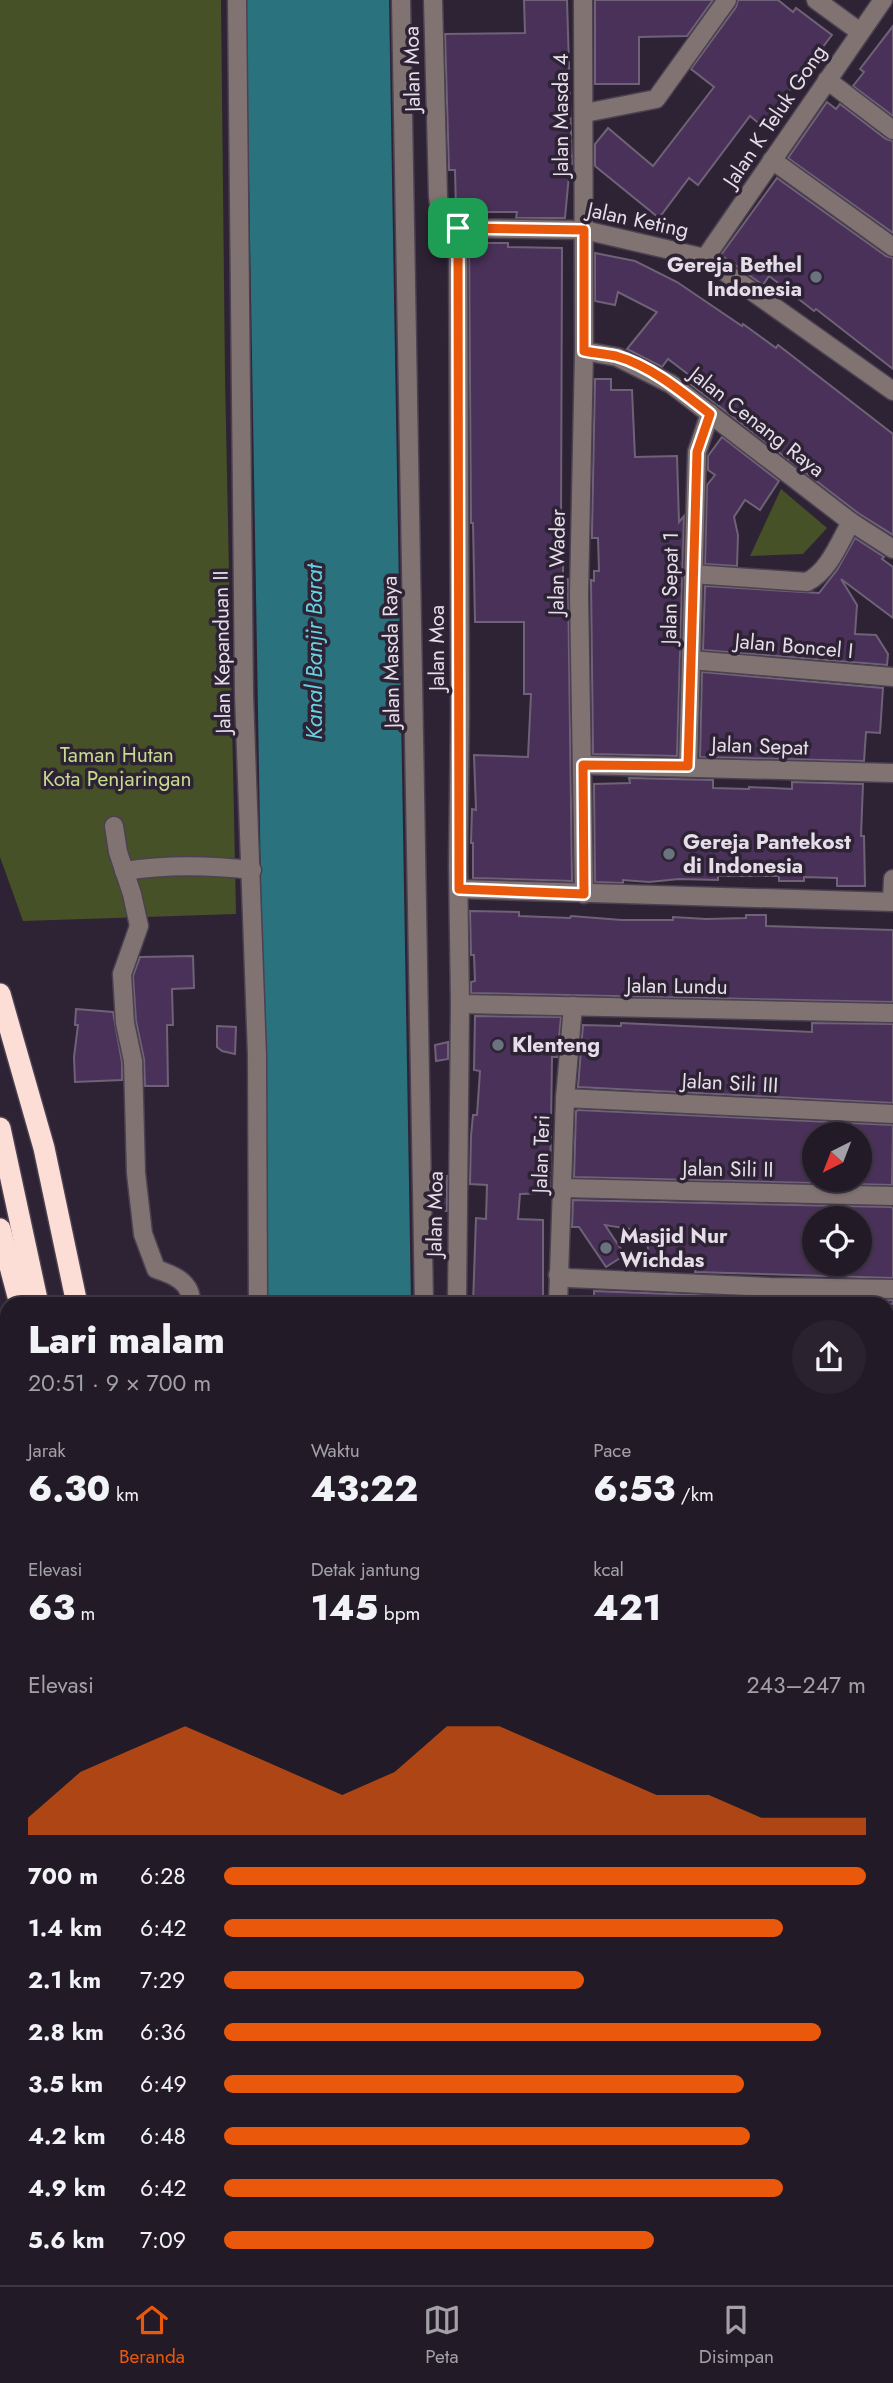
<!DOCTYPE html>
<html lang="id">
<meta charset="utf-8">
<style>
body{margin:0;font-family:Jost,sans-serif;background:#2a232f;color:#f1f3f6;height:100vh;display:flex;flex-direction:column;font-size:26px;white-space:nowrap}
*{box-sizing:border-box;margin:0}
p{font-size:23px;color:#a2a1a7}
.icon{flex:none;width:38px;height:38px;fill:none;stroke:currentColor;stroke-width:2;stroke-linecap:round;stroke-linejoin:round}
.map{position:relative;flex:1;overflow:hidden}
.sheet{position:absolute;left:0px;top:1297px;width:894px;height:989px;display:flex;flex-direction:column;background:#221a27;border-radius:21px 21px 0 0;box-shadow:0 2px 5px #0004,0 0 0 2px #3f3844}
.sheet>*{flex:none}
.needle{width:46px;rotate:222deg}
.tools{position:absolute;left:802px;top:1122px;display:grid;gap:14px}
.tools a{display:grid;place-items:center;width:70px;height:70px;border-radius:50%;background:#221a27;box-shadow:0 2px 5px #0004,0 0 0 2px #3f3844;font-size:35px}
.pin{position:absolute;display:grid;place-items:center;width:60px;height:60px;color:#fff;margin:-30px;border-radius:14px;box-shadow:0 4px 10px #0006}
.round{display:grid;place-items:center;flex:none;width:74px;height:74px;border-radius:37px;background:#2a232f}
.headline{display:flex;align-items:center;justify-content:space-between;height:119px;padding:0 28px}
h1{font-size:38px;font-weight:800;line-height:52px}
.figures{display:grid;grid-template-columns:repeat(3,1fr);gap:10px;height:119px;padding:7px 28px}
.figures div{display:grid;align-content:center}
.figures b{font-size:35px;font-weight:800}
.figures small{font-size:19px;font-weight:400}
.figures p{font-size:19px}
.chart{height:196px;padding:14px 28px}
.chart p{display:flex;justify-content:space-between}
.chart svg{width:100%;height:126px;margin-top:7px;fill:#ea580c;opacity:.7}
ul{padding:0 28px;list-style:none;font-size:23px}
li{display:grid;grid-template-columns:112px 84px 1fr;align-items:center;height:52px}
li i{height:18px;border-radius:9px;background:#ea580c}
.menu{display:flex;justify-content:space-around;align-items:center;height:98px;border-top:2px solid #3f3844;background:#221a27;font-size:19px;color:#a2a1a7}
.menu a{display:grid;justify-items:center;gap:4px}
.menu .current{color:#ea580c}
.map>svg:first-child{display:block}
.green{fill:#475127}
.water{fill:#2a737e}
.building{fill:#4a3159;stroke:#6f6277;stroke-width:2;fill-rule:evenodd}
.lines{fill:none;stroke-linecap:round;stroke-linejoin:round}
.minor-casing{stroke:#4b4151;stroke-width:21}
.highway-casing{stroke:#4b4151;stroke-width:24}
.minor{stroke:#807371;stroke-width:18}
.highway{stroke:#fcded7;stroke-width:21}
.route-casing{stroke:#fff;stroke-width:14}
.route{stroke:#ea580c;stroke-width:9}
.worship-dot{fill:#6b7280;stroke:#2e2334;stroke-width:2.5}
.labels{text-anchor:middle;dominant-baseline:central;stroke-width:7;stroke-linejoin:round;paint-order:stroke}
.street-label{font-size:21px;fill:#e5dee9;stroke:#2e2334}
.poi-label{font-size:21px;font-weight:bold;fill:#e5dee9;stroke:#2e2334;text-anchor:start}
.park-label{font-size:21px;fill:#c6db8e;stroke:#2e2334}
.water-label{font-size:23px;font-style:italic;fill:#65d3e3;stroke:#2e2334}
</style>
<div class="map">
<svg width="893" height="2285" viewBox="0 0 893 2285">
<rect width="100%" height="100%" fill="#2e2334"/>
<g class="green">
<polygon points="0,0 221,0 225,377 236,914 23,921 0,857"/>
<polygon points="781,489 827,528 803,554 750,556"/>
</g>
<g class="water">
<polygon points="246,0 389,0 411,1304 268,1304"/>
<polygon points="429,2278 429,2285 286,2285 286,2279"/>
</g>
<g class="building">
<polygon points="524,0 567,0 572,164 570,164 565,218 516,218 517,212 456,212 455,170 449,170 445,34 525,33"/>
<polygon points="595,0 713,0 687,36 639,37 639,84 595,84"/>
<polygon points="738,0 778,0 793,12 796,8 832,35 762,126 750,116 698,185 689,178 659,218 595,166 595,144 608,128 653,166 714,87 691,69 736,7"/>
<polygon points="893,26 893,116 853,86 864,72 860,69"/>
<polygon points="827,102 836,109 840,104 886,139 893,141 893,233 788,158"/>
<polygon points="777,178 886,256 893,258 893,369 816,309 814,311 769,276 763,285 721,255"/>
<polygon points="469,243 508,243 508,247 562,248 561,528 563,528 563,578 568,579 572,881 473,878 473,843 471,843 472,809 476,810 474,755 528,757 531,694 524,694 524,622 475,622 473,523 471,523"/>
<polygon points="595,253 635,261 677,282 742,326 743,324 776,348 778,345 893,434 893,535 858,513 685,380 689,375 668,359 662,367 627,349 657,312 618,292 615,305 595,301"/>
<polygon points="595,379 611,379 611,390 632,390 635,457 677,456 679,522 684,516 677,756 593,754 591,580 594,581 594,571 599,571 598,538 592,538 592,531"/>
<polygon points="722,437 779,481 760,510 745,500 734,517 738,535 737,566 705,564 707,485 715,475 708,470 708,456"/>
<polygon points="855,538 884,557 882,559 893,567 893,618 841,579 857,605 855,634 876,635 888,654 887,665 703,650 705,586 819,593 837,570"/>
<polygon points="702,672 883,688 880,733 866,732 864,761 700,757"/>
<polygon points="629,778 713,780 713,788 749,789 749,787 792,789 792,782 863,784 861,836 864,836 865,886 837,886 837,878 804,877 804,881 779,881 779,876 718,876 718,880 679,879 649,882 623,880 623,883 595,882 594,784 630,783"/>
<polygon points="470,911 519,912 519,916 570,918 571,916 622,920 673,920 673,917 706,919 746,918 746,915 766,915 766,926 893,930 893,1002 471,993 471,982 475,981 474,955 471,955"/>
<polygon points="193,956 194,988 172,989 173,1025 167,1025 168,1086 145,1086 144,1059 136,1021 133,976 140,957"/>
<polygon points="76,1009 113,1012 122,1062 122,1080 75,1082 74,1057 78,1025 75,1025"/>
<polygon points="475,1016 561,1017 557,1057 552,1057 550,1193 520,1194 518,1219 543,1220 543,1304 473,1304 476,1218 486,1219 487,1185 470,1184 471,1136 473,1115 477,1115 480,1071 474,1070"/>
<polygon points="621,1023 812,1032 812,1023 893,1024 893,1103 578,1087 583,1025 621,1026"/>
<polygon points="217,1026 236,1027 235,1054 222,1051 217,1047"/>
<polygon points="448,1042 448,1059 436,1061 435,1045"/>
<path d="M578,1110L893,1125L892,1185L574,1177L576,1111ZM814,1134H859V1180H814Z"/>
<polygon points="435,1176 447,1176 447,1211 436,1210"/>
<path d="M573,1200L891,1207L893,1208V1278L695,1272L696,1266L647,1259L649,1232L605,1225L625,1255L606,1267L579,1227H572ZM814,1218H859V1264H814Z"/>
<polygon points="594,1291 770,1298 893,1300 893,1304 594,1304"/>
</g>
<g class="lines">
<g class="minor-casing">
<g id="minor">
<polyline points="237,0 244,695 257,1055 258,1304"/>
<polyline points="401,0 424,1304"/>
<path d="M433,0L438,196C439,210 443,223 458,228L584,230L705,258L893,391"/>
<polyline points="583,0 584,351 579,594 584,894"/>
<polyline points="816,0 860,32"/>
<polyline points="827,80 893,130"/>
<polyline points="585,113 656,99 727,0"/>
<polyline points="772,160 893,247"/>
<polyline points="705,258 883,0"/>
<polyline points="584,351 617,357 671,384 851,522 893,549"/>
<path d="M692,574L807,582C829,571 839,543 851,522"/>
<polyline points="691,660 893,677"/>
<polyline points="583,765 893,773"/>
<polyline points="688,766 697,452 710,413"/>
<path d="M114,826L118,852L132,894L139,926L122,974L125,1023L133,1061L136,1173L143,1234L156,1269C174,1275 192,1282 191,1304"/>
<path d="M124,871C168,864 208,865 252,870"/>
<polyline points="459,889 893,902"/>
<polyline points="892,902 893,879"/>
<polyline points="460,1004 893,1013"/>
<polyline points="565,1098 893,1114"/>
<polyline points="563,1188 893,1196"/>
<polyline points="558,1275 569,1278 770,1287 893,1289"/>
<polyline points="457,1304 460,1004 458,866 460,713 458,228"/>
<polyline points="558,1304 565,1098 573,1006"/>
<polyline points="887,1380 893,1380"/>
<polyline points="887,1480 893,1480"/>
<polyline points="0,1577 7,1646"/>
<polyline points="887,1592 893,1593"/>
<polyline points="887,1749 893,1750"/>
<polyline points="887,1824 893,1826"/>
<polyline points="887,1906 893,1908"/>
<polyline points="0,1968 7,1974"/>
<polyline points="887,1988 893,1990"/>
<polyline points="887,2069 893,2071"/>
<polyline points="887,2103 893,2105"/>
<polyline points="887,2219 893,2204"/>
<polyline points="0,2228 6,2192 7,2159"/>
<polyline points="887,2275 893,2277"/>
<polyline points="258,2278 258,2285"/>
<polyline points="279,2278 279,2285"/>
<polyline points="436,2278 436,2285"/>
<polyline points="454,2278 454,2285"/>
<polyline points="725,2285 727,2278"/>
<polyline points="810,2285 812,2278"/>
</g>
</g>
<g class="highway-casing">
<g id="highway">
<polyline points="0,994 44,1148 77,1304"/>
<polyline points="0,1128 38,1304"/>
<polyline points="0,1229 20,1304"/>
<polyline points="75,2278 75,2285"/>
<polyline points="163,2278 163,2285"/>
<polyline points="125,2285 125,2278"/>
</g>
</g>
<use href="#minor" class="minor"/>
<use href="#highway" class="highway"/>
</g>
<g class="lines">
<g class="route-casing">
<path id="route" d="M458,228L584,230V351C594,353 606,354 616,356C651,366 682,392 710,414L697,452L688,766L583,765L584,894L459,889Z"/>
</g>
<use href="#route" class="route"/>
</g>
<g class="worship-dot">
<circle cx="816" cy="277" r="7"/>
<circle cx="669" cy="854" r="7"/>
<circle cx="498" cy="1045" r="7"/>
<circle cx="606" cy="1248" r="7"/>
</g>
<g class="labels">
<g class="street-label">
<text transform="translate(412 69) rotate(-91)">Jalan Moa</text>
<text transform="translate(561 115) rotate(-90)">Jalan Masda 4</text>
<text transform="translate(775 116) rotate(-56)">Jalan K Teluk Gong</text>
<text transform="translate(638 220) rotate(12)">Jalan Keting</text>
<text transform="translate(757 422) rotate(38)">Jalan Cenang Raya</text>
<text transform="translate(557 562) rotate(-89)">Jalan Wader</text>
<text transform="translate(670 588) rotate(-89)">Jalan Sepat 1</text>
<text transform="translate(794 646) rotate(5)">Jalan Boncel I</text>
<text transform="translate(437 648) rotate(-90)">Jalan Moa</text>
<text transform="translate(222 652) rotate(-91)">Jalan Kepanduan II</text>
<text transform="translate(391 652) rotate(-91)">Jalan Masda Raya</text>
<text transform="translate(760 746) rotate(2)">Jalan Sepat</text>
<text transform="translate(677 986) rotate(1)">Jalan Lundu</text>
<text transform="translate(730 1083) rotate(3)">Jalan Sili III</text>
<text transform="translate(541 1154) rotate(-88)">Jalan Teri</text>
<text transform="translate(728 1169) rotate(1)">Jalan Sili II</text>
<text transform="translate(435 1214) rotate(-89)">Jalan Moa</text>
</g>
<g class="poi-label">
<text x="802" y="265" text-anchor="end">Gereja Bethel<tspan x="802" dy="24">Indonesia</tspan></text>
<text x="683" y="842">Gereja Pantekost<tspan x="683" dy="24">di Indonesia</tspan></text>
<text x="512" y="1045">Klenteng</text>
<text x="620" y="1236">Masjid Nur<tspan x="620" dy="24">Wichdas</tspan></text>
</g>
<g class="park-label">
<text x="117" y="755">Taman Hutan<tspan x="117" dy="24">Kota Penjaringan</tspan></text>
</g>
<g class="water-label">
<text transform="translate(314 652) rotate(-90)">Kanal Banjir Barat</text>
</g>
</g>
</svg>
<div class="tools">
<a><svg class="needle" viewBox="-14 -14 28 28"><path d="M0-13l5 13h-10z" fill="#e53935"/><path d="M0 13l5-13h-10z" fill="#a2a1a7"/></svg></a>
<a><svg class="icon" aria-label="locate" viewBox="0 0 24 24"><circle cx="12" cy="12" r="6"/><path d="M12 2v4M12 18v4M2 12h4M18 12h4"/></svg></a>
</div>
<div class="pin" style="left:458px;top:228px;background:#1e9e55"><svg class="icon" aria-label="arrive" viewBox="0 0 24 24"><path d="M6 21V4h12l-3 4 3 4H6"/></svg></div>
<section class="sheet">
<div class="headline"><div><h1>Lari malam</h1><p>20:51 · 9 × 700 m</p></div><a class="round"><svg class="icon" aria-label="share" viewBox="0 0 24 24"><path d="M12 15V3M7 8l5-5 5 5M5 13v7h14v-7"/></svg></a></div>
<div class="figures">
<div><p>Jarak</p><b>6.30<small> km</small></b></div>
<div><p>Waktu</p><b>43:22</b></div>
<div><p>Pace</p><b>6:53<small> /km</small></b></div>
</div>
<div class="figures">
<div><p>Elevasi</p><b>63<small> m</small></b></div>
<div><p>Detak jantung</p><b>145<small> bpm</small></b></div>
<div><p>kcal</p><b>421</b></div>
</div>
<div class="chart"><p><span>Elevasi</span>243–247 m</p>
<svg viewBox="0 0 160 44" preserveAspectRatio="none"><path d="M0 44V38L10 22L20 14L30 6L40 14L50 22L60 30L70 22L80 6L90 6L100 14L110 22L120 30L130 30L140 38L150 38L160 38V44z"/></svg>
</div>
<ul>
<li><b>700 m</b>6:28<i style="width:100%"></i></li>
<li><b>1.4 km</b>6:42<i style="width:87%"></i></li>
<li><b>2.1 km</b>7:29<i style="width:56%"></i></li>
<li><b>2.8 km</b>6:36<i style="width:93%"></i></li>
<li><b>3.5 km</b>6:49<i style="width:81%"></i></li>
<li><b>4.2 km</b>6:48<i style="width:82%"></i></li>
<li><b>4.9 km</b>6:42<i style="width:87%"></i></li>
<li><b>5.6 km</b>7:09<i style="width:67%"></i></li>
</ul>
</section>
</div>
<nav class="menu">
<a class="current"><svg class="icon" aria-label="home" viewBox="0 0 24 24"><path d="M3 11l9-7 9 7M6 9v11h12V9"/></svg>Beranda</a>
<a><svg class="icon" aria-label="map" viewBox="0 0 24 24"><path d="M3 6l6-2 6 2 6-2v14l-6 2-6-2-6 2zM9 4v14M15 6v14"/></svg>Peta</a>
<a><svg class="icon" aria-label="saved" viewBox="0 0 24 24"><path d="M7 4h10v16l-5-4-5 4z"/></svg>Disimpan</a>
</nav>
